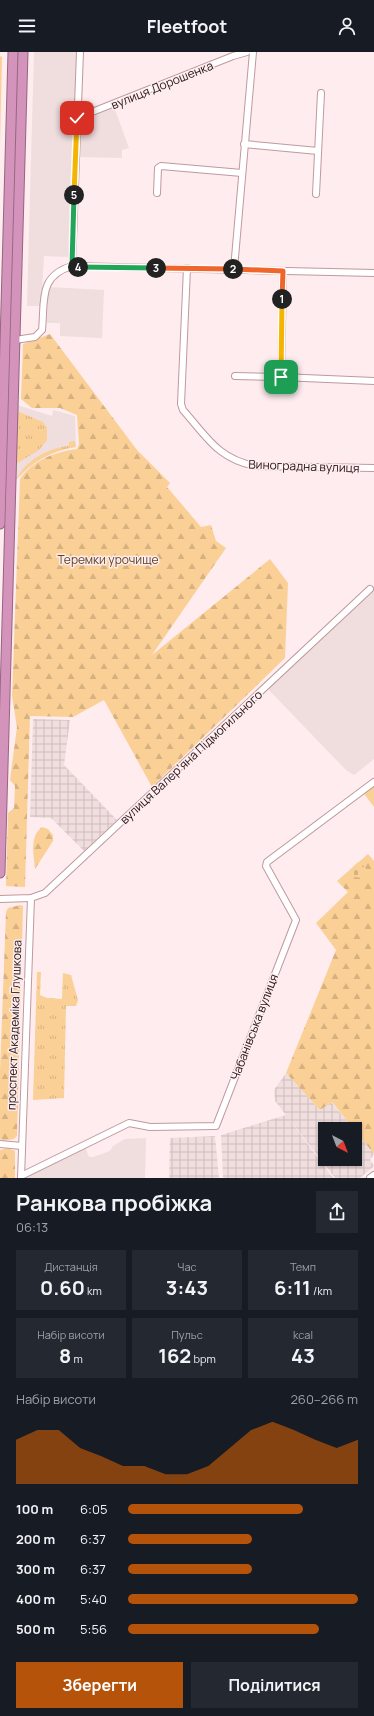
<!DOCTYPE html>
<html lang="uk">
<meta charset="utf-8">
<style>
body{margin:0;font-family:Manrope,sans-serif;background:#242831;color:#f1f3f6;height:100vh;display:flex;flex-direction:column;font-size:15px;white-space:nowrap}
*{box-sizing:border-box;margin:0}
p{font-size:13px;color:#9ea1a6}
.icon{flex:none;width:22px;height:22px;fill:none;stroke:currentColor;stroke-width:2;stroke-linecap:round;stroke-linejoin:round}
.map{position:relative;height:1126px;overflow:hidden}
.sheet{display:flex;flex-direction:column;background:#171b24;flex:1}
.sheet>*{flex:none}
.needle{width:26px;rotate:138deg}
.buttons{position:absolute;left:318px;top:1070px;display:grid;gap:8px}
.buttons a{display:grid;place-items:center;width:44px;height:44px;border-radius:0px;background:#171b24;box-shadow:0 1px 3px #0004;font-size:20px}
.pin{position:absolute;display:grid;place-items:center;width:34px;height:34px;color:#fff;margin:-17px;border-radius:8px;box-shadow:0 2px 6px #0006}
.km{position:absolute;width:20px;height:20px;margin:-10px;border-radius:50%;background:#222;color:#fff;font-size:11px;line-height:20px;text-align:center}
.round{display:grid;place-items:center;flex:none;width:42px;height:42px;border-radius:0px;background:#242831}
.summary{display:flex;align-items:center;justify-content:space-between;height:68px;padding:0 16px}
h1{font-size:22px;font-weight:700;line-height:30px}
.stats{display:grid;grid-template-columns:repeat(3,1fr);gap:6px;height:68px;padding:4px 16px}
.stats div{display:grid;align-content:center;border-radius:0px;background:#242831;text-align:center}
.stats b{font-size:20px;font-weight:700}
.stats small{font-size:11px;font-weight:400}
.stats p{font-size:11px}
.chart{height:112px;padding:8px 16px}
.chart p{display:flex;justify-content:space-between}
.chart svg{width:100%;height:72px;margin-top:4px;fill:#b45309;opacity:.7}
.button{display:flex;gap:8px;margin-top:auto;padding:8px 16px}
.button a{flex:1;height:46px;border-radius:0px;background:#b45309;color:#fff;font-size:16px;font-weight:700;line-height:46px;text-align:center}
.button a+a{background:#242831;color:#f1f3f6}
ul{padding:0 16px;list-style:none;font-size:13px}
li{display:grid;grid-template-columns:64px 48px 1fr;align-items:center;height:30px}
li i{height:10px;border-radius:5px;background:#b45309}
header{display:flex;justify-content:space-between;align-items:center;height:52px;padding:0 16px;background:#171b24;font-size:18px;font-weight:700}
.map>svg:first-child{display:block}
.built{fill:#f0ddde}
.industrial{fill:url(#industrial-grid)}
.grass{fill:url(#grass-tufts)}
.forest{fill:url(#forest-firs)}
.cemetery{fill:url(#cemetery-stones)}
.lines{fill:none;stroke-linecap:round;stroke-linejoin:round}
.minor-casing{stroke:#c1999c;stroke-width:8}
.highway-casing{stroke:#956680;stroke-width:11}
.minor{stroke:#fff;stroke-width:6}
.highway{stroke:#d393ba;stroke-width:9}
.split-1-casing{stroke:#fff;stroke-width:8}
.split-2-casing{stroke:#fff;stroke-width:8}
.split-3-casing{stroke:#fff;stroke-width:8}
.split-4-casing{stroke:#fff;stroke-width:8}
.split-5-casing{stroke:#fff;stroke-width:8}
.split-6-casing{stroke:#fff;stroke-width:8}
.split-1{stroke:#f5b400;stroke-width:5}
.split-2{stroke:#f0652b;stroke-width:5}
.split-3{stroke:#f0652b;stroke-width:5}
.split-4{stroke:#22a559;stroke-width:5}
.split-5{stroke:#22a559;stroke-width:5}
.split-6{stroke:#f5b400;stroke-width:5}
.labels{text-anchor:middle;dominant-baseline:central;stroke-width:3;stroke-linejoin:round;paint-order:stroke}
.street-label{font-size:12px;fill:#211314;stroke:#feecee}
.park-label{font-size:12px;fill:#5f4521;stroke:#feecee}
</style>
<header><svg class="icon" aria-label="menu" viewBox="0 0 24 24"><path d="M4 6h16M4 12h16M4 18h16"/></svg>Fleetfoot<svg class="icon" aria-label="person" viewBox="0 0 24 24"><circle cx="12" cy="8" r="4"/><path d="M4 21q1-7 8-7t8 7"/></svg></header>
<div class="map">
<svg width="374" height="1126" viewBox="0 0 374 1126">
<defs>
<pattern id="industrial-grid" width="8" height="8" patternUnits="userSpaceOnUse"><rect width="8" height="8" fill="#f0ddde"/><path d="M0 4h8M4 0v8" fill="none" stroke="#cebdbe"/></pattern>
<pattern id="grass-tufts" width="24" height="20" patternUnits="userSpaceOnUse"><rect width="24" height="20" fill="#fbd097"/><path d="M3 7l-1-3M5 7V3M7 7l1-3M15 17l-1-3M17 17v-4M19 17l1-3" fill="none" stroke="#d7b281"/></pattern>
<pattern id="forest-firs" width="22" height="20" patternUnits="userSpaceOnUse"><rect width="22" height="20" fill="#fbd097"/><path d="M5 1l3.5 6h-7zM16 11l3.5 6h-7z" fill="#d7b281"/></pattern>
<pattern id="cemetery-stones" width="16" height="16" patternUnits="userSpaceOnUse"><rect width="16" height="16" fill="#fbd097"/><path d="M2 7V4a2 2 0 0 1 4 0v3zM10 15v-3a2 2 0 0 1 4 0v3z" fill="#d7b281"/></pattern>
</defs>
<rect width="100%" height="100%" fill="#feecee"/>
<g class="built">
<polygon points="34,0 77,0 68,205 44,204 41,254 27,254"/>
<polygon points="114,55 129,96 122,98 122,106 79,105 80,76 83,69"/>
<polygon points="48,235 104,238 102,286 60,284 60,271 47,271"/>
<polygon points="17,353 52,364 53,358 75,364 76,395 62,397 35,410 16,428"/>
<polygon points="374,537 374,707 354,723 346,718 267,636"/>
<polygon points="146,1086 145,1126 25,1126 85,1095 89,1105 93,1105 110,1099 113,1094 125,1087"/>
</g>
<g class="industrial">
<polygon points="33,667 70,668 64,713 117,768 84,799 51,766 30,765"/>
<polygon points="286,1021 320,1058 331,1050 354,1077 325,1077 325,1107 355,1107 355,1078 374,1102 370,1108 374,1114 360,1126 335,1126 286,1063 333,1126 224,1126 223,1125 221,1083 286,1063 275,1049 274,1038"/>
<polygon points="215,1084 219,1126 169,1126 170,1086"/>
</g>
<g class="grass">
<polygon points="0,4 2,5 0,95"/>
<polygon points="17,359 43,370 47,376 47,388 39,398 16,412"/>
<path d="M75,389L76,395C51,399 32,410 16,428C24,409 50,395 69,394V390Z"/>
<polygon points="37,920 41,920 40,943 47,946 62,947 63,921 71,923 78,948 76,954 66,954 64,1046 33,1048"/>
</g>
<g class="forest">
<path d="M50,282L137,398L170,431L167,435L201,475L211,473L216,489L226,496L152,603L270,507L288,531L285,606L152,735L104,648L73,665L30,664L25,835L6,834L8,761L14,756L15,734L10,728L17,675L12,644L20,427C33,408 55,400 77,397L79,392L77,363L60,356H32L21,347L23,292Z"/>
<polygon points="374,730 374,755 362,739"/>
<path d="M42,775L48,777L53,783V789L35,817C34,802 29,785 42,775Z"/>
<polygon points="368,802 374,809 374,1102 332,1050 320,1058 286,1021 336,898 316,871 348,840 337,829"/>
<polygon points="20,853 23,854 17,1084 14,1087 3,1089 0,1087 0,1019 6,860 8,856"/>
<polygon points="8,1096 15,1099 15,1126 0,1126 0,1098"/>
</g>
<polygon class="cemetery" points="358,810 366,816 362,826 355,825 350,818"/>
<g class="lines">
<g class="minor-casing">
<g id="minor">
<polyline points="77,66 233,4 247,0"/>
<polyline points="244,92 318,99"/>
<polyline points="157,141 158,116 161,114 242,121"/>
<polyline points="316,142 321,41"/>
<polyline points="72,214 80,0"/>
<path d="M187,216L181,352L183,358C207,385 218,407 255,414L374,416"/>
<polyline points="234,217 253,0"/>
<polyline points="283,219 281,325 374,329"/>
<path d="M15,288L35,285L42,278C45,249 38,224 72,214L374,221"/>
<polyline points="235,324 281,325"/>
<polyline points="0,847 31,846 45,841 370,537"/>
<polyline points="0,1092 22,1094"/>
<polyline points="21,1124 129,1071 150,1075 216,1074 296,868 266,814 267,810 374,730"/>
<polyline points="21,1126 31,846"/>
<polyline points="370,1126 374,1123"/>
</g>
</g>
<g class="highway-casing">
<g id="highway">
<polyline points="0,472 13,0"/>
<polyline points="0,821 23,0"/>
</g>
</g>
<use href="#minor" class="minor"/>
<use href="#highway" class="highway"/>
</g>
<g class="lines">
<g class="split-1-casing">
<polyline id="split-1" points="281,325 282,247"/>
</g>
<g class="split-2-casing">
<polyline id="split-2" points="233,217 283,219 282,247"/>
</g>
<g class="split-3-casing">
<polyline id="split-3" points="156,216 233,217"/>
</g>
<g class="split-4-casing">
<polyline id="split-4" points="78,215 156,216"/>
</g>
<g class="split-5-casing">
<polyline id="split-5" points="74,143 72,214 78,215"/>
</g>
<g class="split-6-casing">
<polyline id="split-6" points="74,143 77,66"/>
</g>
<use href="#split-1" class="split-1"/>
<use href="#split-2" class="split-2"/>
<use href="#split-3" class="split-3"/>
<use href="#split-4" class="split-4"/>
<use href="#split-5" class="split-5"/>
<use href="#split-6" class="split-6"/>
</g>
<g class="labels">
<g class="street-label">
<text transform="translate(162 33) rotate(-22)">вулиця Дорошенка</text>
<text transform="translate(304 414) rotate(2)">Виноградна вулиця</text>
<text transform="translate(191 705) rotate(-43)">вулиця Валерʼяна Підмогильного</text>
<text transform="translate(14 973) rotate(-88)">проспект Академіка Глушкова</text>
<text transform="translate(254 975) rotate(-69)">Чабанівська вулиця</text>
</g>
<g class="park-label">
<text x="108" y="507">Теремки урочище</text>
</g>
</g>
</svg>
<div class="buttons">
<a><svg class="needle" viewBox="-14 -14 28 28"><path d="M0-13l5 13h-10z" fill="#e53935"/><path d="M0 13l5-13h-10z" fill="#9ea1a6"/></svg></a>
</div>
<div class="pin" style="left:281px;top:325px;background:#1e9e55"><svg class="icon" aria-label="arrive" viewBox="0 0 24 24"><path d="M6 21V4h12l-3 4 3 4H6"/></svg></div>
<div class="pin" style="left:77px;top:66px;background:#d93025"><svg class="icon" aria-label="check" viewBox="0 0 24 24"><path d="M5 12l5 5 9-10"/></svg></div>
<b class="km" style="left:282px;top:247px">1</b>
<b class="km" style="left:233px;top:217px">2</b>
<b class="km" style="left:156px;top:216px">3</b>
<b class="km" style="left:78px;top:215px">4</b>
<b class="km" style="left:74px;top:143px">5</b>
</div>
<section class="sheet">
<div class="summary"><div><h1>Ранкова пробіжка</h1><p>06:13</p></div><a class="round"><svg class="icon" aria-label="share" viewBox="0 0 24 24"><path d="M12 15V3M7 8l5-5 5 5M5 13v7h14v-7"/></svg></a></div>
<div class="stats">
<div><p>Дистанція</p><b>0.60<small> km</small></b></div>
<div><p>Час</p><b>3:43</b></div>
<div><p>Темп</p><b>6:11<small> /km</small></b></div>
</div>
<div class="stats">
<div><p>Набір висоти</p><b>8<small> m</small></b></div>
<div><p>Пульс</p><b>162<small> bpm</small></b></div>
<div><p>kcal</p><b>43</b></div>
</div>
<div class="chart"><p><span>Набір висоти</span>260–266 m</p>
<svg viewBox="0 0 160 44" preserveAspectRatio="none"><path d="M0 44V17L10 11L20 11L30 22L40 27L50 33L60 33L70 38L80 38L90 33L100 22L110 11L120 6L130 11L140 17L150 22L160 17V44z"/></svg>
</div>
<ul>
<li><b>100 m</b>6:05<i style="width:76%"></i></li>
<li><b>200 m</b>6:37<i style="width:54%"></i></li>
<li><b>300 m</b>6:37<i style="width:54%"></i></li>
<li><b>400 m</b>5:40<i style="width:100%"></i></li>
<li><b>500 m</b>5:56<i style="width:83%"></i></li>
</ul>
<div class="button"><a>Зберегти</a><a>Поділитися</a></div>
</section>
